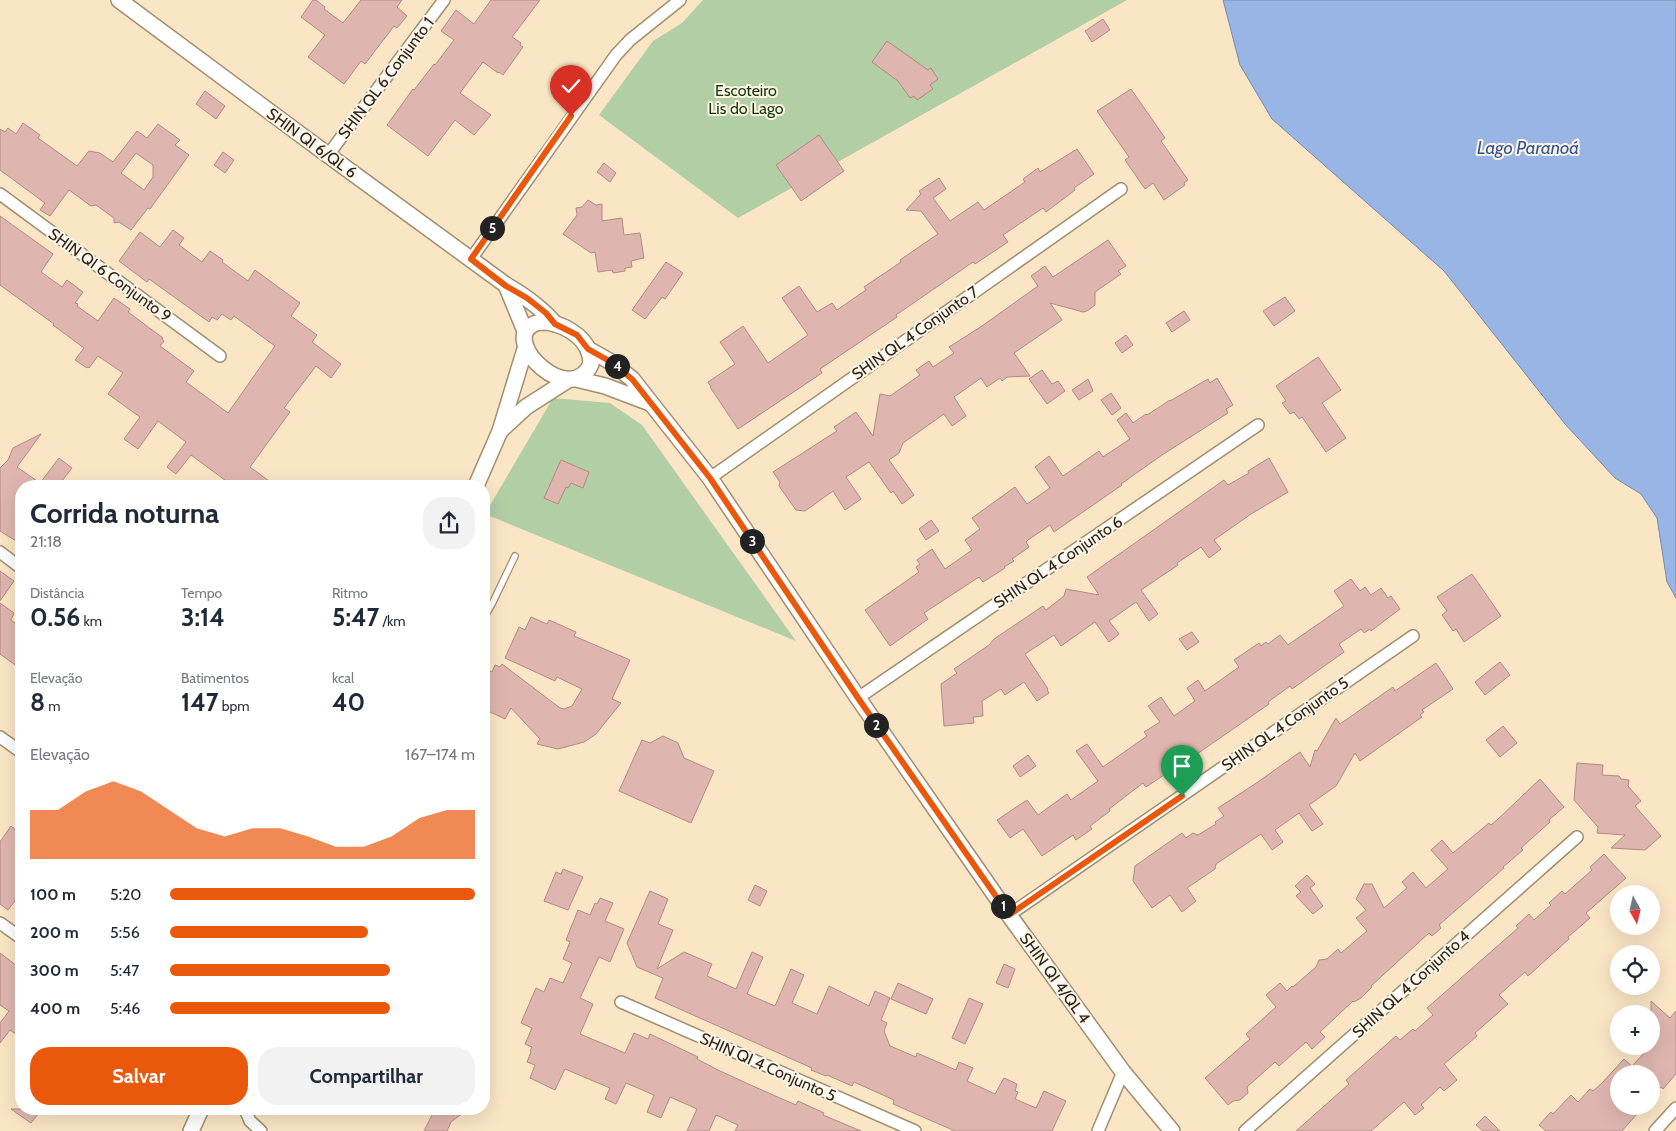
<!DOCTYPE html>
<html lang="pt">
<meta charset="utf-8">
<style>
body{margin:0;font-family:Cabin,sans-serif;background:#f2f2f3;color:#1f2937;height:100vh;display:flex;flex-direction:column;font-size:19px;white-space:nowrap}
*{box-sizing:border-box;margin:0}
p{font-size:16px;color:#747a83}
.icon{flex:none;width:28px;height:28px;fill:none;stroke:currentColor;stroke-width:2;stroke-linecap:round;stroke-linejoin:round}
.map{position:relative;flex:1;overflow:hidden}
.side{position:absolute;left:15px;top:480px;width:475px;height:635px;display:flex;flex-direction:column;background:#fff;border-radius:20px;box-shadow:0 5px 20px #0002}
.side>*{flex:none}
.needle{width:32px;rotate:172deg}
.controls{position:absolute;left:1610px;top:885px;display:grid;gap:10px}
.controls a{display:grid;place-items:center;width:50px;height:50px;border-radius:50%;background:#fff;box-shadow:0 5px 20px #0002;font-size:25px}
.pin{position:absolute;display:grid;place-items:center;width:42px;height:42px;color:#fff;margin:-51px -21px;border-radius:50% 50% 50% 0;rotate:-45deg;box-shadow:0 0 5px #0007}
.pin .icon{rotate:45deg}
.km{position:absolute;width:25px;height:25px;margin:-12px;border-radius:50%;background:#222;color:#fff;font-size:14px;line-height:25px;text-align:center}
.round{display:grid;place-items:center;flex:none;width:52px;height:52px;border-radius:20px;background:#f2f2f3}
.overview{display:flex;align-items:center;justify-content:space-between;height:85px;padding:0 15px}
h1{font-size:28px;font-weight:700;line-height:38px}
.figures{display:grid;grid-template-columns:repeat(3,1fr);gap:8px;height:85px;padding:5px 15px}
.figures div{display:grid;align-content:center}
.figures b{font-size:25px;font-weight:700}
.figures small{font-size:14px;font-weight:400}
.figures p{font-size:14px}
.chart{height:140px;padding:10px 15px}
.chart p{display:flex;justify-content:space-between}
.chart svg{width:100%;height:90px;margin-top:5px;fill:#ea580c;opacity:.7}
.primary-button{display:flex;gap:10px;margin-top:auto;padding:10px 15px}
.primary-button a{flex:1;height:58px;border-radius:20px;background:#ea580c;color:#fff;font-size:20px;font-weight:700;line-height:58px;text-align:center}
.primary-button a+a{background:#f2f2f3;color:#1f2937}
ul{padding:0 15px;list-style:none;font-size:16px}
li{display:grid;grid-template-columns:80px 60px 1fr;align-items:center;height:38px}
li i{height:12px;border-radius:6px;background:#ea580c}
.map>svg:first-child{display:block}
.green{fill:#b1cea5}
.water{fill:#98b5e5;stroke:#788aa8}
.building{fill:#dfb6af;stroke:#b18a83;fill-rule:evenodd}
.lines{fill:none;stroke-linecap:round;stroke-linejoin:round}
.service-casing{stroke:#a18e6f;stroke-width:8}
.minor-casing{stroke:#a18e6f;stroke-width:14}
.tertiary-casing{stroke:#a18e6f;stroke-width:18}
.service{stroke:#fff;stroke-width:5.5}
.minor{stroke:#fff;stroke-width:11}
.tertiary{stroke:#fff;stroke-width:15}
.route-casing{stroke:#fff;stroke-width:10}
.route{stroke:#ea580c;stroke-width:6}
.labels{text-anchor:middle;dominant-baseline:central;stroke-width:4;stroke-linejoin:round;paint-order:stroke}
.street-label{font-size:16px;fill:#2c2418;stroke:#fdf5e7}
.park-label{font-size:16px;fill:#163705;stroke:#fdf5e7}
.water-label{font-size:18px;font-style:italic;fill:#325490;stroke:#fdf5e7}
</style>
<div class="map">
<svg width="1676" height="1131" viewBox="0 0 1676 1131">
<rect width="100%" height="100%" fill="#fae5c5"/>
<g class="green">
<polygon points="703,0 1127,0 738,218 599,115 653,41 682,23"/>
<polygon points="553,398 610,403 642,425 796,641 485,514"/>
</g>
<polygon class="water" points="1223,0 1676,0 1676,598 1667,582 1657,518 1641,494 1615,478 1565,424 1444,271 1272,119 1240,65"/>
<g class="building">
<polygon points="313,0 316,0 325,7 324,9 343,23 361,0 402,0 397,7 407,16 397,28 394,26 365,64 361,61 344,84 308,57 325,35 301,17"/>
<polygon points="491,0 540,0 512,37 521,43 520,45 523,47 503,75 499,72 498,73 483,62 460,93 491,115 474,135 455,120 428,156 387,125 413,89 414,90 434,64 435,65 454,40 441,31 456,10 474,24"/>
<polygon points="1103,19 1110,30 1092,42 1085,31"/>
<polygon points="887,41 928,70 931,68 938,79 930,85 933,89 917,100 914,96 910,98 898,81 872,62"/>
<polygon points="1131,89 1165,138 1161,141 1188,180 1184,183 1185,185 1164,200 1153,183 1145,189 1125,160 1129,157 1097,111"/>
<polygon points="205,91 225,106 216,119 196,104"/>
<path d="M23,123L40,135L38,138L77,166L89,151L100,153L113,162L137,131L147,138L158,124L180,140L175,145L189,155L150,209L148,208L131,230L119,222L114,223V218L96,205L91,206L69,190L50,216L40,210L45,203L0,170V129L5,132L8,128L16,134ZM136,153L153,165V177L144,190L121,173Z"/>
<polygon points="819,135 844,171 801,201 776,165"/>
<polygon points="1077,149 1094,174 1074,188 1075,190 1046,212 1043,208 1003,235 1008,242 975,264 973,262 931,291 896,315 897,317 820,369 822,373 738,429 710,387 711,387 708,382 735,364 720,342 743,326 768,363 808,335 782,298 799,286 817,312 832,303 837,310 866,290 864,287 901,262 900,260 938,234 921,211 906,210 921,194 919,191 939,178 946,189 933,198 950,221 978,202 984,210 1025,182 1023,179 1038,168 1040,172"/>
<polygon points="223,152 234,160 225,173 214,165"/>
<polygon points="604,163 616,173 610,182 597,172"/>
<polygon points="588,200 596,205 602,204 602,221 622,218 624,235 640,233 644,258 631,261 632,267 625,268 625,271 613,273 612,270 598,272 595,252 591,253 563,234 577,215 576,208 582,207"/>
<polygon points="0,216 53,254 41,272 62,287 67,280 83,292 75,303 78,304 77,306 98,321 114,298 130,309 128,312 163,338 162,339 164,341 160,346 194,371 186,382 228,413 275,346 234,316 231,320 222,314 217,320 212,317 209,322 149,279 147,282 119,261 140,232 160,247 173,230 184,238 179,245 202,262 210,251 223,260 222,262 248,281 255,270 300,303 291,316 317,335 312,342 341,364 331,378 316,366 284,408 290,412 250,467 276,486 233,486 191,455 176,474 167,467 186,442 158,421 138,449 124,439 140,417 108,394 123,373 98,356 89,368 88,367 87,368 75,360 84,348 53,325 54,324 0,285"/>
<polygon points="1108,240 1126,266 1118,271 1121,274 1095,292 1095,305 1087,311 1083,312 1050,303 1062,320 1014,353 1030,376 1007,377 1002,381 1000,378 987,387 981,378 954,397 966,416 952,426 944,414 903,443 899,453 889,460 914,495 902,504 893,491 891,493 869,462 846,477 861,499 845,510 833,491 805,511 796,510 779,486 780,482 773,472 837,431 834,427 856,412 873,436 880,394 890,396 920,375 916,370 929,361 933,367 954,353 949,347 982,326 1038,286 1031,276 1045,266 1053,277"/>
<polygon points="666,262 683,273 665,299 662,297 645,319 632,310"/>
<polygon points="1285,297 1295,311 1274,326 1263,311"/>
<polygon points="1184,311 1190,320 1172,332 1166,323"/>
<polygon points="1126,335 1133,345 1122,353 1115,343"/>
<polygon points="1318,357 1341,390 1322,403 1346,438 1326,452 1302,417 1299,419 1294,412 1290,414 1282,403 1286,401 1276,386"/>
<polygon points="1042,370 1052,384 1058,381 1065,391 1047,404 1029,379"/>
<polygon points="1217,378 1233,405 1226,409 1228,413 1162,455 1121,484 1122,485 1054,532 1050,525 1028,540 1026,542 1029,547 1012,559 1014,561 1004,567 1005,568 983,582 979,577 924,613 928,619 890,646 865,610 919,572 916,567 920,564 917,560 932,549 945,569 972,550 965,540 980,529 972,518 1015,487 1027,504 1050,488 1035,467 1049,456 1063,476 1099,451 1103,457 1130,439 1117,420 1126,413 1133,423 1146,414 1147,415 1170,400 1170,401 1208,379 1210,383"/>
<polygon points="1088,379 1093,391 1079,400 1072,390"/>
<polygon points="1111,393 1121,408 1112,415 1101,400"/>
<polygon points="41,434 17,467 40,483 59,458 72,468 58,486 21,486 21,534 16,541 0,531 0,468 8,460 13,448"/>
<polygon points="1269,458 1288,492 1251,514 1214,540 1221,549 1209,558 1201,547 1177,563 1178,565 1141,590 1158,614 1149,621 1136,602 1109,621 1119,634 1109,642 1095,622 1061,646 1054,635 1025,654 1048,689 1047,690 1049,693 1037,701 1024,682 1005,695 1001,689 982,701 983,716 973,717 974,723 944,726 941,684 957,673 954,669 989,645 994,639 1043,606 1046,610 1064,596 1066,589 1099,595 1087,577 1224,480 1228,485 1249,473 1248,471"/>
<polygon points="561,460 589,472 583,488 571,483 568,488 566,487 558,504 544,498"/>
<polygon points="931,520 939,531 926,540 919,529"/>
<polygon points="0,571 14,581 0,601"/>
<polygon points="1472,574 1501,616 1464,642 1456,629 1453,631 1442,615 1447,611 1437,597"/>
<polygon points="1351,579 1360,591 1365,587 1371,595 1381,588 1388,598 1391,596 1400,609 1371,631 1370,629 1364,633 1361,629 1339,644 1344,652 1292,689 1290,686 1268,702 1269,704 1171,772 1170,771 1146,787 1143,783 1109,809 1110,811 1090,826 1092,829 1076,840 1073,835 1042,856 1023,829 1010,838 997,820 1027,800 1038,815 1067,794 1071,800 1098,781 1076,751 1087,744 1103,767 1147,736 1144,732 1160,722 1148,706 1161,697 1174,716 1195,701 1187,688 1198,680 1205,691 1239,667 1234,660 1259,643 1261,646 1266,642 1268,644 1280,635 1288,645 1344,606 1334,591"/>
<polygon points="0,603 14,613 11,620 21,628 21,669 0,654"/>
<polygon points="531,617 547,624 549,620 576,632 574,636 630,660 612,699 621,703 596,734 584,742 558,749 537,744 540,739 511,708 505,719 484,709 484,668 492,672 495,665 500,667 502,664 560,708 564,709 572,706 582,689 557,677 555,681 505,658 519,627 525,630"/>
<polygon points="1192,632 1199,642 1187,650 1179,639"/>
<polygon points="1500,662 1510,675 1485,695 1475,682"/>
<polygon points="1436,663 1453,689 1422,710 1424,712 1420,715 1422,717 1360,761 1355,753 1336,786 1309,805 1323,824 1312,831 1299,813 1275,830 1283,842 1272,850 1261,834 1216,864 1215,869 1187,888 1196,901 1182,912 1170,895 1152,908 1133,881 1135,866 1182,833 1186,838 1193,833 1198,835 1216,824 1215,822 1224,816 1218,808 1258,782 1300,752 1310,767 1315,750 1317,751 1336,718 1340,724 1393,687 1395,691"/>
<polygon points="1503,726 1517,743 1500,757 1486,740"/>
<polygon points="663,736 678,743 684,758 714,771 691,823 619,791 642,740 650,743"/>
<polygon points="1028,755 1036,766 1020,777 1013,766"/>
<polygon points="1577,763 1603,765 1602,775 1619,776 1621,779 1629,780 1628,786 1641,801 1635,806 1661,836 1645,850 1611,848 1625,835 1597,833 1598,827 1574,800"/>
<polygon points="1540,779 1564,807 1549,820 1550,822 1521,848 1523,850 1503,867 1504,868 1439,925 1441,928 1432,936 1429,933 1371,986 1372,987 1361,998 1354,1002 1353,1001 1320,1032 1325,1037 1312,1049 1306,1042 1279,1066 1275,1062 1247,1087 1248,1093 1240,1100 1233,1101 1228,1105 1205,1078 1250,1039 1246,1034 1276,1007 1266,995 1280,983 1287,991 1292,986 1293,987 1316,967 1319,960 1327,959 1338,949 1341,953 1367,931 1356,918 1366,910 1356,899 1364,884 1372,884 1384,908 1407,888 1402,882 1413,872 1426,888 1448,869 1431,850 1442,840 1453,853 1489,823 1491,825 1497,820"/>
<polygon points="11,826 21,834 21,839 16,847 21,851 21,893 8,910 0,904 0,842"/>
<polygon points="1604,854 1626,878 1586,913 1590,918 1568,937 1569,939 1528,976 1525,972 1499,995 1508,1004 1475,1033 1477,1036 1444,1064 1457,1080 1444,1091 1440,1087 1421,1105 1424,1108 1415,1115 1404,1102 1371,1131 1296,1131 1349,1084 1346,1080 1396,1036 1400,1040 1413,1029 1415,1031 1433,1015 1427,1008 1518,928 1516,926 1529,914 1534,920 1551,905 1549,903 1562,891 1565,894 1592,870 1590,867"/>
<polygon points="563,869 583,877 568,910 544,901 556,872 561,874"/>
<polygon points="1307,875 1315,884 1310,888 1323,906 1313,914 1296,896 1301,892 1295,886"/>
<polygon points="755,885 767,891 760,906 748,900"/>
<polygon points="650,891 668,899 658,924 673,930 657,969 684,952 712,964 707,976 736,989 752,952 763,957 747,994 775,1006 791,969 804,975 792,1003 817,1014 829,986 869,1006 875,991 890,998 881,1020 887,1023 884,1031 890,1046 916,1057 917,1053 956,1070 959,1062 973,1068 967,1081 995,1094 1004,1078 1017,1084 1015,1091 1018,1092 1015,1099 1036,1108 1044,1091 1066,1101 1052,1131 955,1131 893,1104 894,1100 854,1082 852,1086 827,1075 826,1076 811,1070 812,1068 655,998 663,978 637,967 627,943"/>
<polygon points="600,898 613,903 605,921 624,929 610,962 599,957 580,998 593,1004 580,1034 625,1053 634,1033 648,1039 650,1034 698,1057 697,1059 718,1070 755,1087 796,1105 798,1101 824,1113 823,1115 861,1131 735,1131 738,1125 716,1115 709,1131 687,1131 697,1109 670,1097 661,1118 647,1112 654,1095 626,1083 616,1104 605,1099 610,1088 565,1069 555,1090 530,1078 535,1065 527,1062 531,1052 530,1051 532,1047 525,1044 532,1028 521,1023 536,988 544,992 550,978 563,983 572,963 563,959 570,942 566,940 578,910 590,915 595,903 597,904"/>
<polygon points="0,953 21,969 21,1038 10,1030 0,1043 0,1023 9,1011 0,1005"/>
<polygon points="1004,964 1015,969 1008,988 996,983"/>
<polygon points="898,983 933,999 926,1014 891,999"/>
<polygon points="969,998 983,1004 965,1044 952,1038"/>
<polygon points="1651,1001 1670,1018 1676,1011 1676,1074 1663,1089 1661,1087 1651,1098 1651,1074 1619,1074 1619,1106 1644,1106 1622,1131 1546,1131 1539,1125 1551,1112 1553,1114 1571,1095 1578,1102 1590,1089 1593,1091 1601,1084 1624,1059 1632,1066 1651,1046"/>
<polygon points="11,1109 42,1109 31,1123"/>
<polygon points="435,1109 468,1109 451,1122 447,1131 424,1131"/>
<polygon points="1485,1116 1500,1131 1483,1131 1476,1125"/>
</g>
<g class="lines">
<g class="service-casing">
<polyline id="service" points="484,618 492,604 515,556"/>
</g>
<g class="minor-casing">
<g id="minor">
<polyline points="328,155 444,0"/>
<polyline points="0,194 220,356"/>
<polyline points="471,259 616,55 630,40 680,0"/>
<polyline points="710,478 1121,189"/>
<polyline points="0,552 21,568"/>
<polyline points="858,698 1258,425"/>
<polyline points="0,737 21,752"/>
<polyline points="1009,915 1413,636"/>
<polyline points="0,923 21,938"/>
<polyline points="621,1002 915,1131"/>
<polyline points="245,1109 250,1121 261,1131"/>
<polyline points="1098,1131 1123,1072"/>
<polyline points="1245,1131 1577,837"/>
<polyline points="1655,1131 1676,1108"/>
</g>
</g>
<g class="tertiary-casing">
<g id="tertiary">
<path d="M119,0L328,155L506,285C525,296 541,307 555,324"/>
<polyline points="506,285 525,331"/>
<path d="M547,322C569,326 591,340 591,364C570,409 501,342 532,325C536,322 542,322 547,322Z"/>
<polyline points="588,349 611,362 632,379 710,478 858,698 1009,915 1123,1072 1172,1131"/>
<polyline points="576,379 605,386 650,403"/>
<polyline points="500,431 526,407 568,380"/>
<polyline points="476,486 500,431 525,349"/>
<polyline points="191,1131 201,1109"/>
</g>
</g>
<use href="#service" class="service"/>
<use href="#minor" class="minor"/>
<use href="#tertiary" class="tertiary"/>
</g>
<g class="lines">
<g class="route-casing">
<polyline id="route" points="571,116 471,259 506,286 527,298 546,313 555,324 577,335 588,349 611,362 632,379 710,478 858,698 1009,915 1182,796"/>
</g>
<use href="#route" class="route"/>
</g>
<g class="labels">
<g class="street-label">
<text transform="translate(386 78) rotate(-53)">SHIN QL 6 Conjunto 1</text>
<text transform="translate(312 143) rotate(36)">SHIN QI 6/QL 6</text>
<text transform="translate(110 275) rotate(36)">SHIN QI 6 Conjunto 9</text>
<text transform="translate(915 333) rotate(-35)">SHIN QL 4 Conjunto 7</text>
<text transform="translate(1058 562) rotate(-34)">SHIN QL 4 Conjunto 6</text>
<text transform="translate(1285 724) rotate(-35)">SHIN QL 4 Conjunto 5</text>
<text transform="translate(1055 978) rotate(54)">SHIN QI 4/QL 4</text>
<text transform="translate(1411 984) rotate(-42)">SHIN QL 4 Conjunto 4</text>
<text transform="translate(768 1067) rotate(24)">SHIN QI 4 Conjunto 5</text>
</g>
<g class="park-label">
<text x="746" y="90">Escoteiro<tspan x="746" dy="18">Lis do Lago</tspan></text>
</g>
<g class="water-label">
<text x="1528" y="148">Lago Paranoá</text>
</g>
</g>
</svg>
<div class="controls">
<a><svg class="needle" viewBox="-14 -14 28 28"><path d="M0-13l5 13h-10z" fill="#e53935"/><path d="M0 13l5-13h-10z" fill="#747a83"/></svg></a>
<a><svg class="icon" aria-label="locate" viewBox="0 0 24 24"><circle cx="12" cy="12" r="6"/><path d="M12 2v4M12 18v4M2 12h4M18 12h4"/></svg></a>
<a>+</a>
<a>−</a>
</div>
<div class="pin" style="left:1182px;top:796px;background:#1e9e55"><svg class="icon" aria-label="arrive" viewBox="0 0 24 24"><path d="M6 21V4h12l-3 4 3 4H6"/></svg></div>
<div class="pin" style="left:571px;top:116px;background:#d93025"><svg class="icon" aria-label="check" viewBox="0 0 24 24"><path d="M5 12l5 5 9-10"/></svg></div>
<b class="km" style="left:1003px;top:906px">1</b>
<b class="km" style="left:876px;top:725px">2</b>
<b class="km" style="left:752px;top:541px">3</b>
<b class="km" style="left:617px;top:366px">4</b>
<b class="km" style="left:492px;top:228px">5</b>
<section class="side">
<div class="overview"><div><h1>Corrida noturna</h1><p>21:18</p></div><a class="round"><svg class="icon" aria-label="share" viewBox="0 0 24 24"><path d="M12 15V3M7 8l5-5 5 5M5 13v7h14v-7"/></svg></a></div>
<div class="figures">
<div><p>Distância</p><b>0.56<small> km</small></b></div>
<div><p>Tempo</p><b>3:14</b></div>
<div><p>Ritmo</p><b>5:47<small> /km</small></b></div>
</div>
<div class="figures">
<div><p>Elevação</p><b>8<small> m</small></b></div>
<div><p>Batimentos</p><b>147<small> bpm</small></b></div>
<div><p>kcal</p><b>40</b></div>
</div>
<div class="chart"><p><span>Elevação</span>167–174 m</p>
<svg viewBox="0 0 160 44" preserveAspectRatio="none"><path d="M0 44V20L10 20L20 11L30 6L40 11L50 20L60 29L70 33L80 29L90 29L100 33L110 38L120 38L130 33L140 24L150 20L160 20V44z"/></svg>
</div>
<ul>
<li><b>100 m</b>5:20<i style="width:100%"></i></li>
<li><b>200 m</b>5:56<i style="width:65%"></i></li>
<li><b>300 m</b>5:47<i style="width:72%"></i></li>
<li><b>400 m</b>5:46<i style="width:72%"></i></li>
</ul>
<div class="primary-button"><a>Salvar</a><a>Compartilhar</a></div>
</section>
</div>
